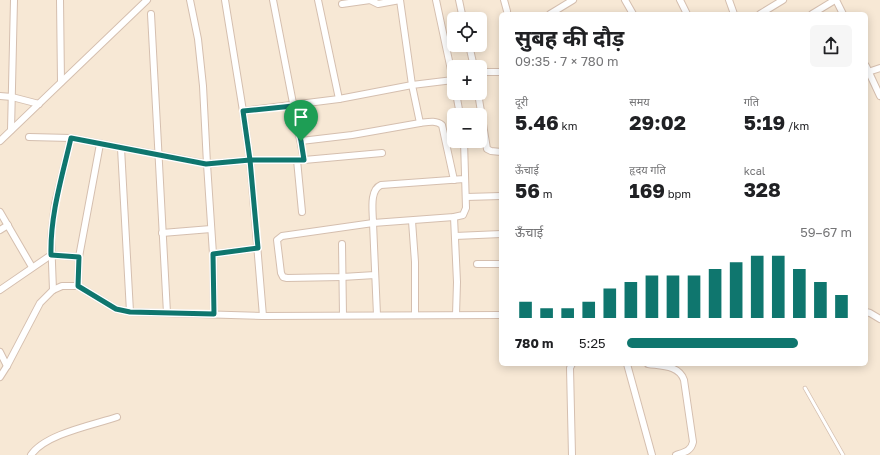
<!DOCTYPE html>
<html lang="hi">
<meta charset="utf-8">
<style>
body{margin:0;font-family:"Golos Text","Noto Sans Devanagari",sans-serif;background:#f6f6f6;color:#202124;height:100vh;display:flex;flex-direction:column;font-size:15px;white-space:nowrap}
*{box-sizing:border-box;margin:0}
p{font-size:13px;color:#757577}
.icon{flex:none;width:22px;height:22px;fill:none;stroke:currentColor;stroke-width:2;stroke-linecap:round;stroke-linejoin:round}
.map{position:relative;flex:1;overflow:hidden}
.panel{position:absolute;left:499px;top:12px;width:369px;height:354px;display:flex;flex-direction:column;background:#fff;border-radius:6px;box-shadow:0 2px 10px #0003}
.panel>*{flex:none}
.buttons{position:absolute;left:447px;top:12px;display:grid;gap:8px}
.buttons a{display:grid;place-items:center;width:40px;height:40px;border-radius:6px;background:#fff;box-shadow:0 2px 10px #0003;font-size:20px}
.pin{position:absolute;display:grid;place-items:center;width:34px;height:34px;color:#fff;margin:-41px -17px;border-radius:50% 50% 50% 0;rotate:-45deg;box-shadow:0 0 4px #0007}
.pin .icon{rotate:45deg}
.round{display:grid;place-items:center;flex:none;width:42px;height:42px;border-radius:6px;background:#f6f6f6}
.headline{display:flex;align-items:center;justify-content:space-between;height:68px;padding:0 16px}
h1{font-size:22px;font-weight:700;line-height:30px}
.metrics{display:grid;grid-template-columns:repeat(3,1fr);gap:6px;height:68px;padding:4px 16px}
.metrics div{display:grid;align-content:center}
.metrics b{font-size:20px;font-weight:700}
.metrics small{font-size:11px;font-weight:400}
.metrics p{font-size:11px}
.chart{height:112px;padding:8px 16px}
.chart p{display:flex;justify-content:space-between}
.chart svg{width:100%;height:72px;margin-top:4px;stroke:#0f766e;stroke-width:6}
ul{padding:0 16px;list-style:none;font-size:13px}
li{display:grid;grid-template-columns:64px 48px 1fr;align-items:center;height:30px}
li i{height:10px;border-radius:5px;background:#0f766e}
.map>svg:first-child{display:block}
.residential{fill:#f7e8d5;fill-rule:evenodd}
.lines{fill:none;stroke-linecap:round;stroke-linejoin:round}
.service-casing{stroke:#d5bfaf;stroke-width:4.5}
.minor-casing{stroke:#d5bfaf;stroke-width:8}
.service{stroke:#fff;stroke-width:3}
.minor{stroke:#fff;stroke-width:6}
.route-casing{stroke:#fff;stroke-width:8}
.route{stroke:#0f766e;stroke-width:5}
</style>
<div class="map">
<svg width="880" height="455" viewBox="0 0 880 455">
<rect width="100%" height="100%" fill="#fff6e8"/>
<path class="residential" d="M0,0H880V455H0ZM501,14H866V364H501ZM454,19H480V45H454ZM454,67H480V93H454ZM454,115H480V141H454Z"/>
<g class="lines">
<g class="service-casing">
<polyline id="service" points="805,388 843,455"/>
</g>
<g class="minor-casing">
<g id="minor">
<polyline points="60,0 61,82"/>
<polyline points="190,0 198,39 203,86 207,164 213,254 214,314"/>
<polyline points="225,0 243,111"/>
<polyline points="273,0 304,160"/>
<polyline points="318,0 339,99"/>
<path d="M400,0L412,85L420,123C428,122 436,120 442,125L454,180"/>
<polyline points="436,0 454,84"/>
<polyline points="459,0 463,19"/>
<polyline points="504,0 507,11"/>
<polyline points="625,0 633,14"/>
<polyline points="680,0 687,14"/>
<polyline points="729,0 734,14"/>
<polyline points="836,0 843,14"/>
<polyline points="342,4 370,0 378,4 400,0"/>
<polyline points="151,14 167,313"/>
<polyline points="550,14 573,0"/>
<polyline points="760,14 783,0"/>
<polyline points="812,14 835,0"/>
<polyline points="469,45 474,67"/>
<polyline points="866,66 880,96"/>
<polyline points="480,72 501,72"/>
<polyline points="868,72 880,68"/>
<polyline points="456,93 460,115"/>
<polyline points="478,93 487,149 491,151 501,152"/>
<polyline points="0,96 12,97 39,104"/>
<polyline points="11,130 14,0"/>
<polyline points="29,137 71,138 207,164 250,160 304,160 382,153"/>
<polyline points="0,141 147,0"/>
<polyline points="301,141 352,135 420,123"/>
<path d="M464,141L466,208L463,215L454,217L373,223C373,212 369,190 381,185L464,179"/>
<polyline points="121,148 130,312"/>
<polyline points="297,160 302,212"/>
<polyline points="466,197 501,196"/>
<polyline points="0,212 32,267"/>
<polyline points="454,217 457,282 456,315"/>
<polyline points="412,221 415,262 415,315"/>
<polyline points="0,230 8,225"/>
<polyline points="162,233 211,229"/>
<polyline points="455,236 501,234"/>
<polyline points="342,244 343,315"/>
<polyline points="213,254 258,248"/>
<polyline points="477,264 501,264"/>
<polyline points="375,275 342,277 287,278 283,277 281,273 277,240 282,236 373,223 377,315"/>
<polyline points="78,286 79,257 100,144"/>
<polyline points="0,290 51,255 79,257"/>
<polyline points="53,290 51,237 55,204 71,138"/>
<polyline points="866,312 870,313 880,319"/>
<polyline points="263,316 250,160 243,111 339,99 412,85 453,80"/>
<polyline points="0,352 7,366"/>
<polyline points="572,364 570,368 572,455"/>
<polyline points="627,364 652,455"/>
<path d="M648,364C661,366 679,365 684,380L693,442C691,451 685,452 676,455"/>
<polyline points="0,377 7,366 40,303 53,290 62,286 78,286 116,309 130,312 263,316 501,315"/>
<path d="M31,455C45,434 93,425 117,417"/>
</g>
</g>
<use href="#service" class="service"/>
<use href="#minor" class="minor"/>
</g>
<g class="lines">
<g class="route-casing">
<path id="route" d="M301,141L304,160H250L206,164L71,138C62,177 50,215 51,255L79,257L78,286L116,309L130,312L214,314L213,254L258,248L250,160L243,111L293,106L301,141"/>
</g>
<use href="#route" class="route"/>
</g>
</svg>
<div class="buttons">
<a><svg class="icon" aria-label="locate" viewBox="0 0 24 24"><circle cx="12" cy="12" r="6"/><path d="M12 2v4M12 18v4M2 12h4M18 12h4"/></svg></a>
<a>+</a>
<a>−</a>
</div>
<div class="pin" style="left:301px;top:141px;background:#1e9e55"><svg class="icon" aria-label="arrive" viewBox="0 0 24 24"><path d="M6 21V4h12l-3 4 3 4H6"/></svg></div>
<section class="panel">
<div class="headline"><div><h1>सुबह की दौड़</h1><p>09:35 · 7 × 780 m</p></div><a class="round"><svg class="icon" aria-label="share" viewBox="0 0 24 24"><path d="M12 15V3M7 8l5-5 5 5M5 13v7h14v-7"/></svg></a></div>
<div class="metrics">
<div><p>दूरी</p><b>5.46<small> km</small></b></div>
<div><p>समय</p><b>29:02</b></div>
<div><p>गति</p><b>5:19<small> /km</small></b></div>
</div>
<div class="metrics">
<div><p>ऊँचाई</p><b>56<small> m</small></b></div>
<div><p>हृदय गति</p><b>169<small> bpm</small></b></div>
<div><p>kcal</p><b>328</b></div>
</div>
<div class="chart"><p><span>ऊँचाई</span>59–67 m</p>
<svg viewBox="0 0 160 44" preserveAspectRatio="none"><path d="M5 44V34M15 44V38M25 44V38M35 44V34M45 44V26M55 44V22M65 44V18M75 44V18M85 44V18M95 44V14M105 44V10M115 44V6M125 44V6M135 44V14M145 44V22M155 44V30"/></svg>
</div>
<ul>
<li><b>780 m</b>5:25<i style="width:76%"></i></li>
</ul>
</section>
</div>
